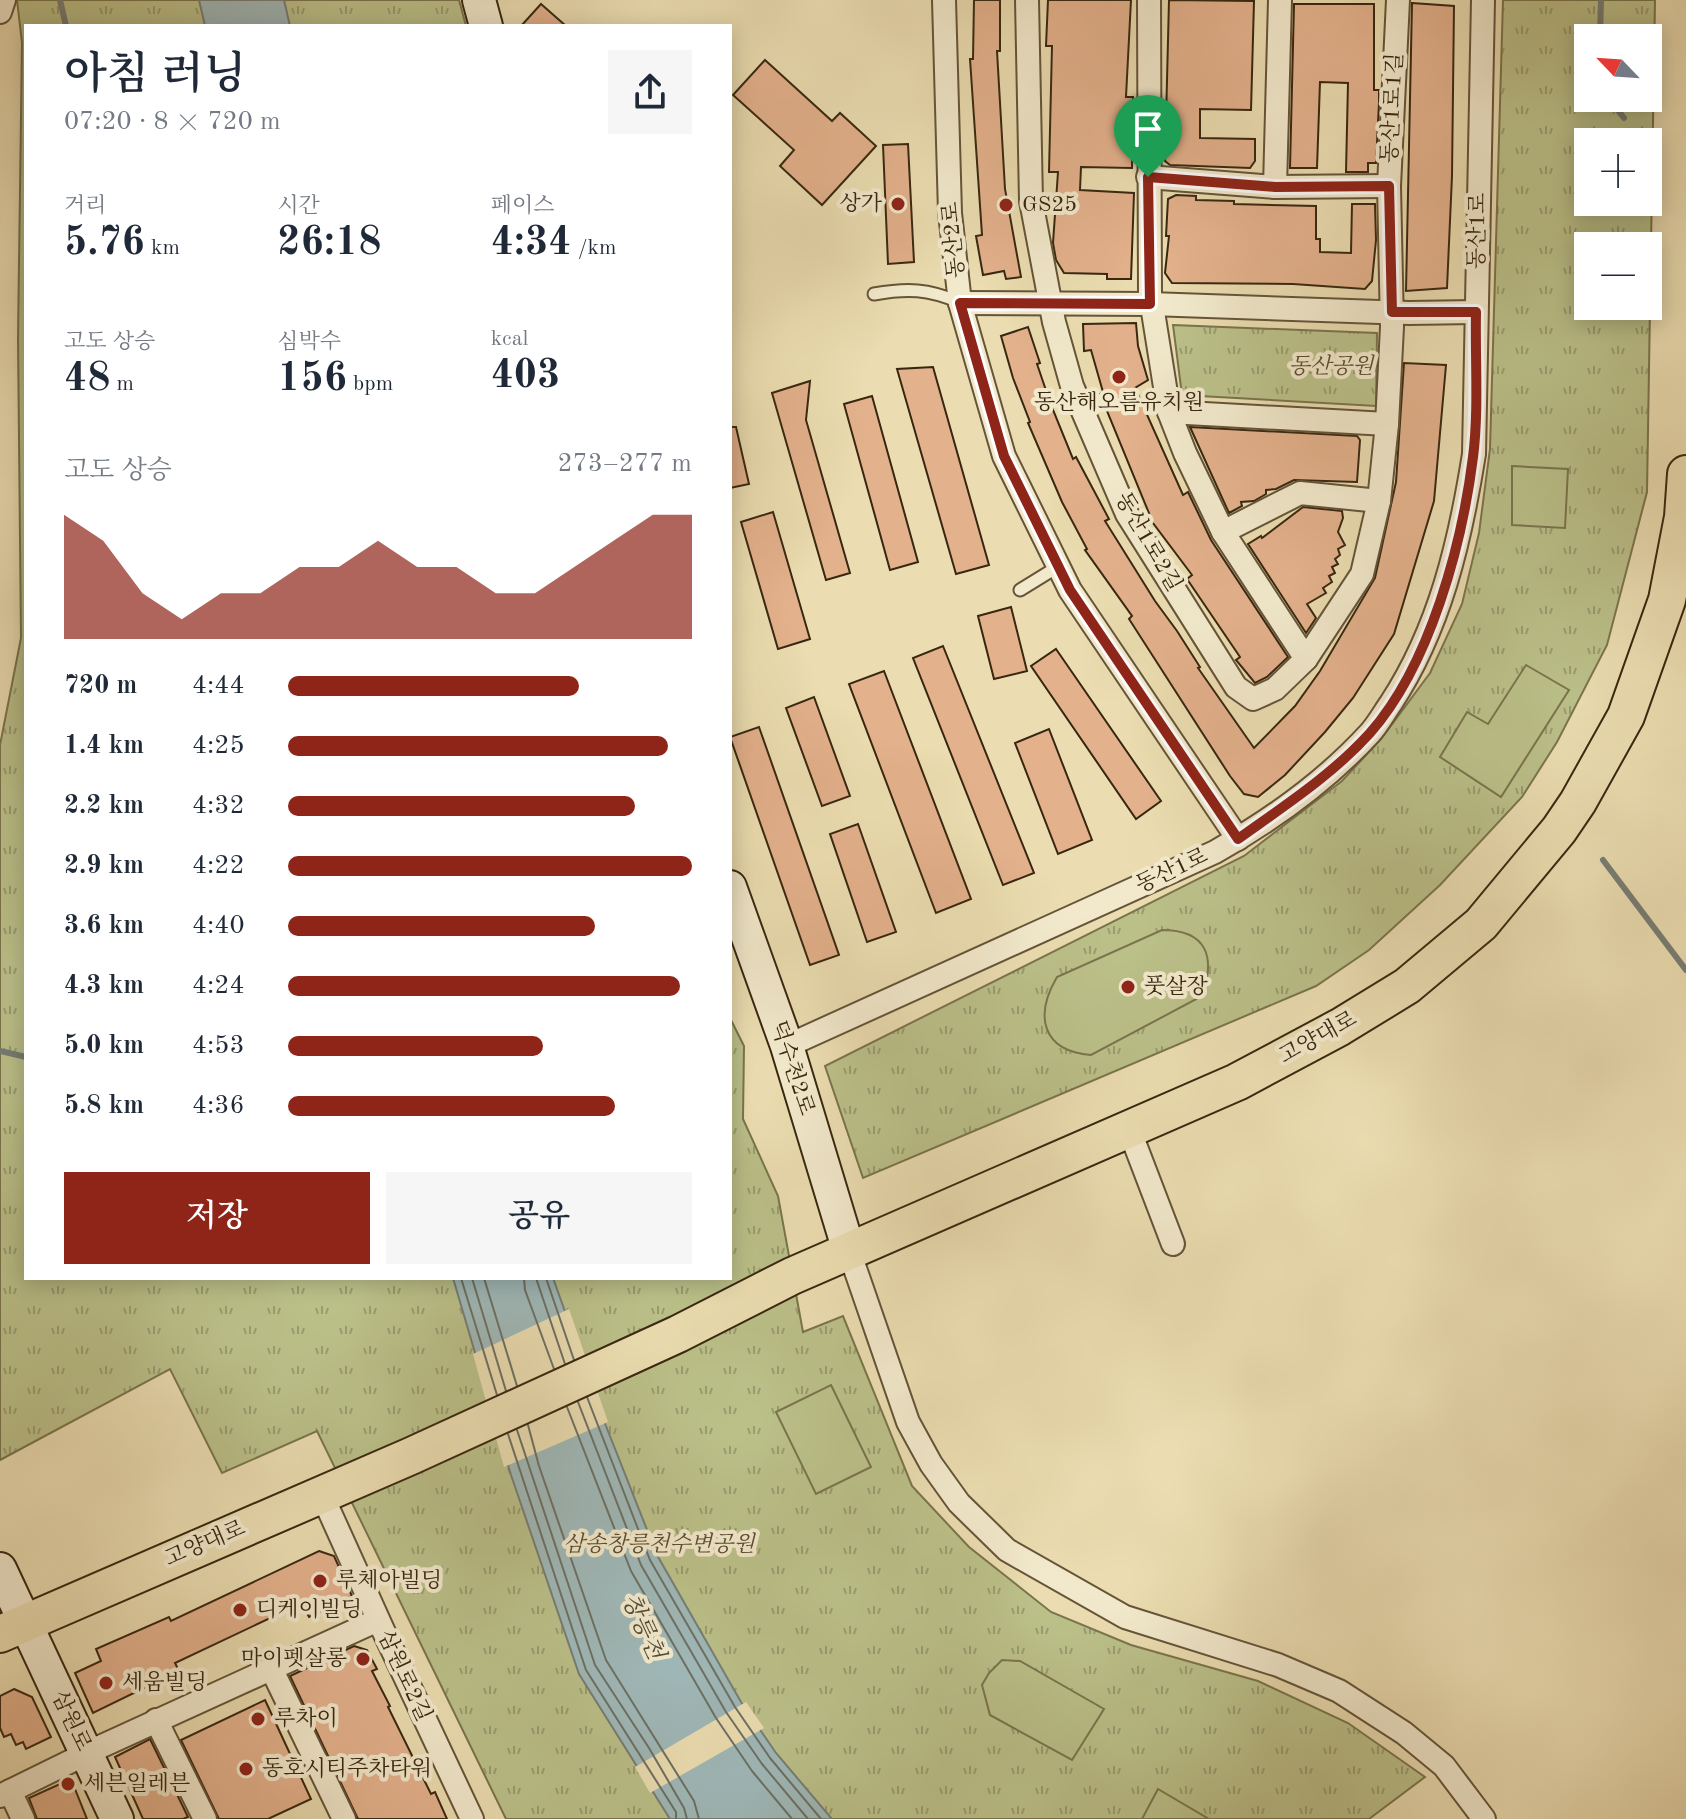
<!DOCTYPE html>
<html lang="ko">
<meta charset="utf-8">
<style>
body{margin:0;font-family:"Old Standard TT","Noto Serif KR",serif;background:#f6f6f7;color:#1f2937;height:100vh;display:flex;flex-direction:column;font-size:30px;white-space:nowrap}
*{box-sizing:border-box;margin:0}
p{font-size:26px;color:#747a83}
.icon{flex:none;width:44px;height:44px;fill:none;stroke:currentColor;stroke-width:2;stroke-linecap:round;stroke-linejoin:round}
.map{position:relative;flex:1;overflow:hidden}
.drawer{position:absolute;left:24px;top:24px;width:708px;height:1256px;display:flex;flex-direction:column;background:#fff;border-radius:0px;box-shadow:0 4px 20px #0003}
.drawer>*{flex:none}
.needle{width:52px;rotate:295deg}
.tools{position:absolute;left:1574px;top:24px;display:grid;gap:16px}
.tools a{display:grid;place-items:center;width:88px;height:88px;border-radius:0px;background:#fff;box-shadow:0 4px 20px #0003;font-size:40px}
.pin{position:absolute;display:grid;place-items:center;width:68px;height:68px;color:#fff;margin:-82px -34px;border-radius:50% 50% 50% 0;rotate:-45deg;box-shadow:0 0 8px #0007}
.pin .icon{rotate:45deg}
.round{display:grid;place-items:center;flex:none;width:84px;height:84px;border-radius:0px;background:#f6f6f7}
.summary{display:flex;align-items:center;justify-content:space-between;height:136px;padding:0 40px}
h1{font-size:44px;font-weight:600;line-height:60px}
.figures{display:grid;grid-template-columns:repeat(3,1fr);gap:12px;height:136px;padding:8px 40px}
.figures div{display:grid;align-content:center}
.figures b{font-size:40px;font-weight:600}
.figures small{font-size:22px;font-weight:400}
.figures p{font-size:22px}
.chart{height:224px;padding:16px 40px}
.chart p{display:flex;justify-content:space-between}
.chart svg{width:100%;height:144px;margin-top:8px;fill:#8f2418;opacity:.7}
.action{display:flex;gap:16px;margin-top:auto;padding:16px 40px}
.action a{flex:1;height:92px;border-radius:0px;background:#8f2418;color:#fff;font-size:32px;font-weight:600;line-height:92px;text-align:center}
.action a+a{background:#f6f6f7;color:#1f2937}
ul{padding:0 40px;list-style:none;font-size:26px}
li{display:grid;grid-template-columns:128px 96px 1fr;align-items:center;height:60px}
li i{height:20px;border-radius:10px;background:#8f2418}
.map>svg:first-child{display:block}
.grass{fill:url(#grass-tufts);stroke:#7a744c;stroke-width:2;fill-rule:evenodd}
.pitch{fill:#bbc089;stroke:#7a744c;stroke-width:2}
.water{fill:#9fb8b8;stroke:#767e75;stroke-width:2}
.pier{fill:#ebddb1}
.lines{fill:none;stroke-linecap:round;stroke-linejoin:round}
.shore{stroke:#6c7064;stroke-width:2}
.stream{stroke:#767e75;stroke-width:6}
.building{fill:#e3b18c;stroke:#382710;stroke-width:2}
.lane-casing{stroke:#655438;stroke-width:15}
.street-casing{stroke:#655438;stroke-width:26}
.secondary-casing{stroke:#382710;stroke-width:36}
.primary-casing{stroke:#382710;stroke-width:40}
.lane{stroke:#f2e9cc;stroke-width:11}
.street{stroke:#f2e9cc;stroke-width:22}
.secondary{stroke:#f2e9cc;stroke-width:32}
.primary{stroke:#ebddb1;stroke-width:36}
.route-casing{stroke:#fff;stroke-width:16}
.route{stroke:#8f2418;stroke-width:10}
.poi-dot{fill:#8f2418;stroke:#f2e9cc;stroke-width:3}
.labels{text-anchor:middle;dominant-baseline:central;stroke-width:8;stroke-linejoin:round;paint-order:stroke}
.street-label{font-size:22px;fill:#382710;stroke:#f2e9cc}
.poi-label{font-size:22px;fill:#382710;stroke:#f2e9cc;text-anchor:start}
.park-label{font-size:22px;font-style:italic;fill:#594d2e;stroke:#f2e9cc}
.water-label{font-size:24px;font-style:italic;fill:#524b3a;stroke:#f2e9cc}
</style>
<div class="map">
<svg width="1686" height="1819" viewBox="0 0 1686 1819">
<defs>
<pattern id="grass-tufts" width="24" height="20" patternUnits="userSpaceOnUse" patternTransform="scale(2)"><rect width="24" height="20" fill="#bbc089"/><path d="M3 7l-1-3M5 7V3M7 7l1-3M15 17l-1-3M17 17v-4M19 17l1-3" fill="none" stroke="#999c6f"/></pattern>
</defs>
<rect width="100%" height="100%" fill="#ebddb1"/>
<filter id="stains"><feTurbulence type="fractalNoise" baseFrequency=".0025" numOctaves="4"/><feColorMatrix values="0 0 0 0 .2 0 0 0 0 .09 0 0 0 0 .02 0 0 0 .5 -.17"/></filter>
<radialGradient id="worn" r=".72"><stop offset=".6" stop-color="#630" stop-opacity="0"/><stop offset="1" stop-color="#630" stop-opacity=".3"/></radialGradient>
<g class="grass">
<polygon points="17,0 459,0 466,26 26,26 26,1278 730,1278 730,1018 744,1046 743,1119 778,1196 803,1332 843,1316 912,1486 969,1547 1051,1612 1131,1645 1258,1681 1348,1723 1425,1777 1369,1819 506,1819 317,1431 222,1473 170,1369 0,1460 0,745 21,638 18,338 22,43"/>
<path d="M1503,0H1655L1647,492L1607,645L1557,742L1522,797L1440,885L1369,950L1316,986L863,1178L825,1066L1244,856L1342,781L1381,739L1430,673L1462,604L1479,533L1490,449ZM1588,38H1648V98H1588ZM1588,142H1648V202H1588ZM1588,246H1648V306H1588Z"/>
<polygon points="1173,325 1377,333 1376,406 1182,395"/>
</g>
<g class="pitch">
<polygon points="1512,466 1568,469 1565,528 1512,525"/>
<polygon points="1526,665 1569,690 1501,797 1440,757 1467,712 1488,724"/>
<path d="M1162,930C1207,930 1216,957 1202,996L1091,1055C1042,1051 1034,1016 1057,977Z"/>
<polygon points="831,1385 871,1467 816,1494 776,1412"/>
<polygon points="1002,1660 1020,1661 1104,1709 1072,1760 990,1715 982,1685 989,1673"/>
<polygon points="1158,1789 1209,1819 1142,1819"/>
</g>
<g class="water">
<polygon points="199,0 284,0 290,26 205,26"/>
<polygon points="453,1278 553,1278 606,1426 657,1555 741,1702 776,1753 832,1819 670,1819 579,1674 511,1475"/>
</g>
<g class="pier">
<polygon points="569,1309 608,1422 504,1467 473,1354"/>
<polygon points="746,1702 764,1728 650,1793 635,1767"/>
</g>
<g class="lines">
<g class="shore">
<polyline points="461,1278 497,1395"/>
<polyline points="472,1278 506,1391"/>
<polyline points="484,1278 517,1386"/>
<polyline points="524,1278 525,1290 554,1369"/>
<polyline points="536,1278 565,1364"/>
<polyline points="546,1278 574,1360"/>
<polyline points="587,1397 650,1560 735,1707 770,1758 821,1819"/>
<polyline points="578,1402 641,1565 726,1712 762,1764 808,1819"/>
<polyline points="567,1407 631,1571 716,1718 752,1771 792,1819"/>
<polyline points="528,1425 539,1466 606,1660 694,1801 699,1819"/>
<polyline points="517,1430 595,1665 649,1748 684,1808 687,1819"/>
<polyline points="508,1434 586,1670 676,1812 676,1819"/>
</g>
<g class="stream">
<polyline points="60,0 66,26"/>
<polyline points="1600,38 1601,0"/>
<polyline points="1608,98 1624,118"/>
<polyline points="1603,860 1686,970"/>
<polyline points="0,1051 26,1057"/>
</g>
</g>
<g class="building">
<polygon points="974,0 1000,0 1000,51 997,51 1005,189 1021,277 1006,279 1004,271 983,275 976,236 982,235 970,59 973,59"/>
<polygon points="1048,0 1131,0 1126,97 1133,97 1132,168 1081,167 1080,190 1134,193 1131,279 1107,279 1107,274 1064,273 1056,260 1053,243 1058,172 1049,172 1052,46 1046,46"/>
<polygon points="1169,0 1254,1 1251,110 1200,109 1200,138 1255,139 1255,161 1250,168 1170,165 1165,161"/>
<polygon points="1412,3 1454,6 1452,176 1447,288 1406,291"/>
<polygon points="541,4 566,26 521,26"/>
<polygon points="1294,4 1374,4 1374,90 1379,90 1379,103 1376,163 1368,163 1368,172 1346,172 1348,83 1320,82 1317,168 1290,168"/>
<polygon points="765,60 832,121 840,113 876,146 822,205 780,166 794,150 733,95"/>
<polygon points="908,144 914,262 888,264 883,145"/>
<polygon points="1176,195 1196,196 1196,200 1234,201 1234,204 1316,206 1316,239 1320,239 1320,252 1351,253 1352,204 1375,204 1376,240 1372,281 1365,289 1293,284 1172,283 1165,273 1169,236 1166,236 1168,199"/>
<polygon points="1136,323 1138,346 1148,380 1135,388 1183,495 1188,492 1211,540 1288,657 1267,677 1255,683 1236,660 1240,657 1187,579 1192,575 1153,523 1100,394 1103,392 1091,350 1084,351 1083,324"/>
<polygon points="1028,327 1040,363 1037,364 1051,405 1073,459 1076,457 1109,519 1105,521 1155,601 1177,631 1200,667 1198,668 1254,748 1295,706 1320,671 1375,578 1396,482 1404,363 1446,365 1434,501 1394,634 1353,698 1325,732 1285,775 1258,797 1244,794 1230,776 1129,619 1132,616 1085,550 1087,549 1062,502 1028,423 1030,422 1013,378 1001,336"/>
<polygon points="933,367 989,565 956,574 897,369"/>
<polygon points="810,381 806,420 850,573 826,580 772,393"/>
<polygon points="872,396 918,562 890,570 844,404"/>
<polygon points="730,427 736,427 749,484 730,488"/>
<polygon points="1190,427 1357,436 1360,440 1357,482 1294,480 1276,489 1266,490 1266,494 1254,501 1241,502 1242,506 1229,513"/>
<polygon points="1303,507 1342,511 1343,518 1338,532 1345,545 1338,549 1340,555 1335,559 1338,564 1332,567 1335,573 1329,576 1332,582 1323,588 1326,593 1307,604 1316,618 1306,633 1248,544 1261,536 1262,538"/>
<polygon points="773,512 810,639 778,649 741,522"/>
<polygon points="1011,607 1027,671 994,679 978,616"/>
<polygon points="943,646 1034,873 1003,885 913,658"/>
<polygon points="1056,649 1161,801 1136,819 1031,666"/>
<polygon points="884,671 971,899 936,913 849,684"/>
<polygon points="814,697 850,796 822,806 786,708"/>
<polygon points="759,727 839,955 810,965 730,737"/>
<polygon points="1049,729 1092,840 1058,854 1015,743"/>
<polygon points="858,824 896,932 867,942 830,834"/>
<polygon points="319,1551 334,1556 352,1596 309,1617 302,1603 175,1663 179,1671 93,1713 75,1673 101,1661 96,1649 169,1617 171,1621"/>
<polygon points="354,1646 367,1650 377,1669 372,1671 390,1706 388,1707 431,1794 435,1792 447,1819 358,1819 290,1676"/>
<polygon points="14,1689 32,1697 51,1737 26,1749 23,1742 16,1745 11,1734 4,1737 0,1728 0,1696"/>
<polygon points="265,1700 311,1799 268,1819 219,1819 181,1740"/>
<polygon points="150,1739 188,1817 183,1819 143,1819 115,1757"/>
<polygon points="71,1779 87,1819 37,1819 29,1798"/>
</g>
<g class="lines">
<g class="lane-casing">
<g id="lane">
<path d="M874,294C908,288 928,289 959,302"/>
<polyline points="1020,590 1059,566"/>
</g>
</g>
<g class="street-casing">
<g id="street">
<polyline points="944,0 950,213 960,303 1004,456 1070,590 1238,839"/>
<polyline points="1027,0 1031,201 1054,322 1072,386 1127,514 1236,687 1253,699 1275,689 1306,659 1362,574 1379,501 1387,424 1392,327 1389,186 1398,0"/>
<polyline points="1149,0 1150,293 1169,412 1185,453 1223,532 1306,659"/>
<polyline points="0,12 4,0"/>
<polyline points="1148,177 1275,187 1389,186"/>
<polyline points="1275,187 1280,0"/>
<polyline points="960,303 1150,304 1409,313 1476,312"/>
<polyline points="1169,412 1387,424"/>
<polyline points="1223,532 1300,493 1379,501"/>
<path d="M787,1046L1215,852C1270,821 1327,780 1370,733C1378,724 1384,713 1391,703C1440,628 1460,542 1474,454L1483,0"/>
<polyline points="1129,1129 1173,1244"/>
<polyline points="849,1251 908,1422 931,1464 959,1503 1007,1550 1125,1617 1278,1665 1339,1691 1404,1733 1444,1766 1484,1819"/>
<polyline points="322,1495 383,1630 472,1819"/>
<polyline points="272,1670 344,1819"/>
<polyline points="156,1720 205,1819"/>
<polyline points="10,1791 23,1819"/>
<polyline points="0,1796 102,1746 378,1620"/>
</g>
</g>
<g class="secondary-casing">
<g id="secondary">
<polyline points="479,0 486,26"/>
<polyline points="730,887 787,1046 849,1251"/>
<polyline points="0,1569 117,1819"/>
</g>
</g>
<g class="primary-casing">
<polyline id="primary" points="0,1634 411,1456 678,1334 792,1276 1237,1082 1340,1027 1407,986 1481,924 1559,830 1578,802 1626,716 1667,600 1683,517 1686,474"/>
</g>
<use href="#lane" class="lane"/>
<use href="#street" class="street"/>
<use href="#secondary" class="secondary"/>
<use href="#primary" class="primary"/>
</g>
<g class="lines">
<g class="route-casing">
<path id="route" d="M1148,177L1275,187L1389,186L1392,312H1476C1475,359 1479,410 1473,457C1462,545 1430,665 1370,733C1332,775 1284,806 1238,839L1070,590L1004,456L960,303L1150,304Z"/>
</g>
<use href="#route" class="route"/>
</g>
<g class="poi-dot">
<circle cx="898" cy="204" r="8"/>
<circle cx="1006" cy="205" r="8"/>
<circle cx="1119" cy="377" r="8"/>
<circle cx="1128" cy="987" r="8"/>
<circle cx="320" cy="1581" r="8"/>
<circle cx="240" cy="1610" r="8"/>
<circle cx="363" cy="1659" r="8"/>
<circle cx="106" cy="1683" r="8"/>
<circle cx="258" cy="1719" r="8"/>
<circle cx="246" cy="1769" r="8"/>
<circle cx="68" cy="1784" r="8"/>
</g>
<g class="labels">
<g class="street-label">
<text transform="translate(1393 108) rotate(-87)">동산1로1길</text>
<text transform="translate(1478 231) rotate(-89)">동산1로</text>
<text transform="translate(954 240) rotate(-95)">동산2로</text>
<text transform="translate(1148 542) rotate(60)">동산1로2길</text>
<text transform="translate(1172 871) rotate(-25)">동산1로</text>
<text transform="translate(1318 1038) rotate(-29)">고양대로</text>
<text transform="translate(792 1068) rotate(72)">덕수천2로</text>
<text transform="translate(205 1544) rotate(-23)">고양대로</text>
<text transform="translate(404 1676) rotate(65)">삼원로2길</text>
<text transform="translate(71 1721) rotate(65)">삼원로</text>
</g>
<g class="poi-label">
<text x="882" y="204" text-anchor="end">상가</text>
<text x="1022" y="205">GS25</text>
<text x="1119" y="403" text-anchor="middle">동산해오름유치원</text>
<text x="1144" y="987">풋살장</text>
<text x="336" y="1581">루체아빌딩</text>
<text x="256" y="1610">디케이빌딩</text>
<text x="347" y="1659" text-anchor="end">마이펫살롱</text>
<text x="122" y="1683">세움빌딩</text>
<text x="274" y="1719">루차이</text>
<text x="262" y="1769">동호시티주차타워</text>
<text x="84" y="1784">세븐일레븐</text>
</g>
<g class="park-label">
<text x="1331" y="367">동산공원</text>
<text x="659" y="1545">삼송창릉천수변공원</text>
</g>
<g class="water-label">
<text transform="translate(642 1627) rotate(66)">창릉천</text>
</g>
</g>
<rect width="100%" height="100%" filter="url(#stains)"/>
<rect width="100%" height="100%" fill="url(#worn)"/>
</svg>
<div class="tools">
<a><svg class="needle" viewBox="-14 -14 28 28"><path d="M0-13l5 13h-10z" fill="#e53935"/><path d="M0 13l5-13h-10z" fill="#747a83"/></svg></a>
<a>+</a>
<a>−</a>
</div>
<div class="pin" style="left:1148px;top:177px;background:#1e9e55"><svg class="icon" aria-label="arrive" viewBox="0 0 24 24"><path d="M6 21V4h12l-3 4 3 4H6"/></svg></div>
<section class="drawer">
<div class="summary"><div><h1>아침 러닝</h1><p>07:20 · 8 × 720 m</p></div><a class="round"><svg class="icon" aria-label="share" viewBox="0 0 24 24"><path d="M12 15V3M7 8l5-5 5 5M5 13v7h14v-7"/></svg></a></div>
<div class="figures">
<div><p>거리</p><b>5.76<small> km</small></b></div>
<div><p>시간</p><b>26:18</b></div>
<div><p>페이스</p><b>4:34<small> /km</small></b></div>
</div>
<div class="figures">
<div><p>고도 상승</p><b>48<small> m</small></b></div>
<div><p>심박수</p><b>156<small> bpm</small></b></div>
<div><p>kcal</p><b>403</b></div>
</div>
<div class="chart"><p><span>고도 상승</span>273–277 m</p>
<svg viewBox="0 0 160 44" preserveAspectRatio="none"><path d="M0 44V6L10 14L20 30L30 38L40 30L50 30L60 22L70 22L80 14L90 22L100 22L110 30L120 30L130 22L140 14L150 6L160 6V44z"/></svg>
</div>
<ul>
<li><b>720 m</b>4:44<i style="width:72%"></i></li>
<li><b>1.4 km</b>4:25<i style="width:94%"></i></li>
<li><b>2.2 km</b>4:32<i style="width:86%"></i></li>
<li><b>2.9 km</b>4:22<i style="width:100%"></i></li>
<li><b>3.6 km</b>4:40<i style="width:76%"></i></li>
<li><b>4.3 km</b>4:24<i style="width:97%"></i></li>
<li><b>5.0 km</b>4:53<i style="width:63%"></i></li>
<li><b>5.8 km</b>4:36<i style="width:81%"></i></li>
</ul>
<div class="action"><a>저장</a><a>공유</a></div>
</section>
</div>
